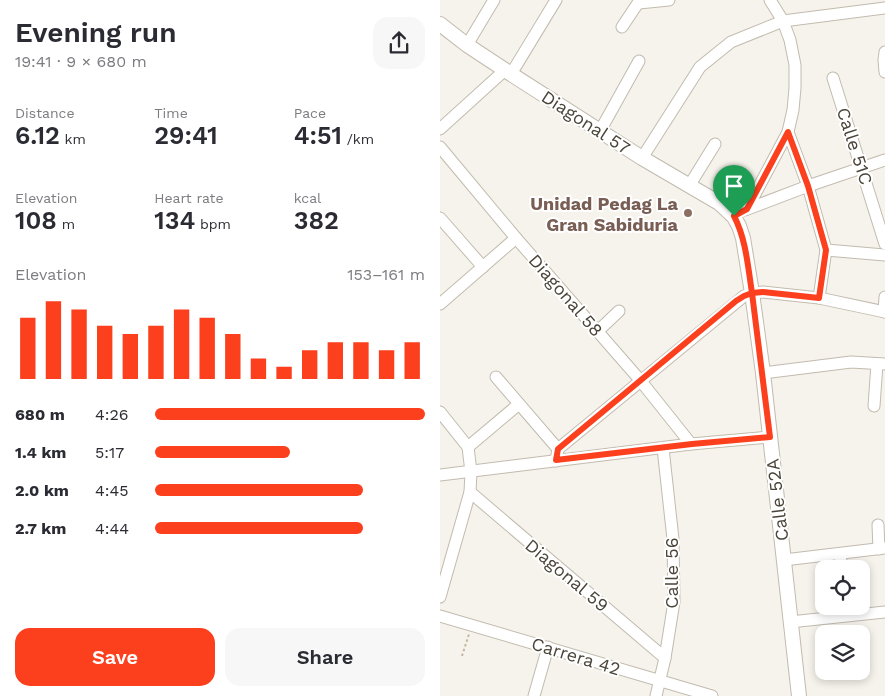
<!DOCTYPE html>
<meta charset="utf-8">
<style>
body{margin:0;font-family:"Work Sans",sans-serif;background:#f7f7f7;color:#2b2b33;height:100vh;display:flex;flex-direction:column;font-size:19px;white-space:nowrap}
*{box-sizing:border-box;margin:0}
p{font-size:16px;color:#7c7c81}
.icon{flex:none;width:28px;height:28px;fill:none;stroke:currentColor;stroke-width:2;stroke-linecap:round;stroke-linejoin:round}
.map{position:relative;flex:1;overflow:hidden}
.sheet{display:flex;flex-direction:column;background:#fff;width:440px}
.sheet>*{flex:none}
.fabs{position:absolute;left:375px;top:560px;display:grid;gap:10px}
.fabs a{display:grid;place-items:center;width:55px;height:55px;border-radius:10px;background:#fff;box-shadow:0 2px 8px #0003;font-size:25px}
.pin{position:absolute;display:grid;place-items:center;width:42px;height:42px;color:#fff;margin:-51px -21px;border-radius:50% 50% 50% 0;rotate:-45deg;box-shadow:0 0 5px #0007}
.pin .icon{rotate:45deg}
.round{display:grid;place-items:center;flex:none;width:52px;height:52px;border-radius:15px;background:#f7f7f7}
.overview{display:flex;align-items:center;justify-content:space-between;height:85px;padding:0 15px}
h1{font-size:28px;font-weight:600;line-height:38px}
.stats{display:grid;grid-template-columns:repeat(3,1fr);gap:8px;height:85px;padding:5px 15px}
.stats div{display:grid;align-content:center}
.stats b{font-size:25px;font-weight:600}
.stats small{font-size:14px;font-weight:400}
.stats p{font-size:14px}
.chart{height:140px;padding:10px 15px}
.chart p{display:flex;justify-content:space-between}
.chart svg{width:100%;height:90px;margin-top:5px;stroke:#fc3f1d;stroke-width:6}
.primary-button{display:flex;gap:10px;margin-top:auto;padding:10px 15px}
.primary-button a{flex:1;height:58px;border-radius:15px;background:#fc3f1d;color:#fff;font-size:20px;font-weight:600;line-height:58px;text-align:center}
.primary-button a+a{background:#f7f7f7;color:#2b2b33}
ul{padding:0 15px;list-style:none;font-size:16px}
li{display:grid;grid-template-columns:80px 60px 1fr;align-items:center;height:38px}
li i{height:12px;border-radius:6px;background:#fc3f1d}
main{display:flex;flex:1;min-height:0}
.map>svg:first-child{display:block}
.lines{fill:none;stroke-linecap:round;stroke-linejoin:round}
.minor-casing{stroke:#c2bbae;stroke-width:13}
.tertiary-casing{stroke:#c2bbae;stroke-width:16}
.path{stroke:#c4b79f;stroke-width:2;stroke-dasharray:2.5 2.5;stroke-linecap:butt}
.minor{stroke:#fff;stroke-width:11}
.tertiary{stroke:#fff;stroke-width:14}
.route-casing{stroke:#fff;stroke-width:10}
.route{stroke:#fc3f1d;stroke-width:6}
.education-dot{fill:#8d6e63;stroke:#fff;stroke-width:2}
.labels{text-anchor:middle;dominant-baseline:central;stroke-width:4;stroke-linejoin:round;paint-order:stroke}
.street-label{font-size:18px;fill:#4b4439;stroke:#fff}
.education-label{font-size:18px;font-weight:bold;fill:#785e54;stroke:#fff;text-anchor:end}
</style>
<main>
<section class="sheet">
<div class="overview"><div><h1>Evening run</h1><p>19:41 · 9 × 680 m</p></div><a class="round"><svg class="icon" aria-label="share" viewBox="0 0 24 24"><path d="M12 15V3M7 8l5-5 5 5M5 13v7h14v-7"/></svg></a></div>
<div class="stats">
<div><p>Distance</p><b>6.12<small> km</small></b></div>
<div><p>Time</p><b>29:41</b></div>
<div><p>Pace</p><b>4:51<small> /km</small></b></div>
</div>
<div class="stats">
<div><p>Elevation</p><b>108<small> m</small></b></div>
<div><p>Heart rate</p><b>134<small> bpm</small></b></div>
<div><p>kcal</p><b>382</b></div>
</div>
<div class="chart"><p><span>Elevation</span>153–161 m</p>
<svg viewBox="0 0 160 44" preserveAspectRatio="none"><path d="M5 44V14M15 44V6M25 44V10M35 44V18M45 44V22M55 44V18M65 44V10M75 44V14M85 44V22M95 44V34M105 44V38M115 44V30M125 44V26M135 44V26M145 44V30M155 44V26"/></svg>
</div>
<ul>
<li><b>680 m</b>4:26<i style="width:100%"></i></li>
<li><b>1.4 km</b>5:17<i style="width:50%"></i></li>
<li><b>2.0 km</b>4:45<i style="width:77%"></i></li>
<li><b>2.7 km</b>4:44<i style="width:77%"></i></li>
</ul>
<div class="primary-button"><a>Save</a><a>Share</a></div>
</section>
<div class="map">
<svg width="445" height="696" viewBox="0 0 445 696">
<rect width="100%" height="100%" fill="#f6f3ec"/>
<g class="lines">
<g class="minor-casing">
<g id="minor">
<polyline points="199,3 229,0"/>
<polyline points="182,27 200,0"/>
<polyline points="27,45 54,0"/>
<polyline points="445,52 444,60 445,72"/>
<polyline points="71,74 116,0"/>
<polyline points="393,78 445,244"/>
<polyline points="0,129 65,70"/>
<polyline points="160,131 199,61"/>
<polyline points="348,132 368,186 386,250 379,298"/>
<polyline points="0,147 76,238 200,380 251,444"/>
<polyline points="202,158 260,67 291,42 343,21 445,8"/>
<polyline points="249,186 275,144"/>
<polyline points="307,209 348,132 353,110 355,88 355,65 350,40 343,21 330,0"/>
<polyline points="305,210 368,186 445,160"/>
<polyline points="0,218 43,267"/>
<polyline points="386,250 445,255"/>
<polyline points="0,304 76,238"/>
<polyline points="444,312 445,297"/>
<polyline points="158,331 179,311"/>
<polyline points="323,373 411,362 445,364"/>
<polyline points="56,377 118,449"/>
<polyline points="434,406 437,364"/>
<polyline points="0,412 28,447 31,472 30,492 0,597"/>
<polyline points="28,447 79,404"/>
<polyline points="116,461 118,449 304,296 312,293 323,292 379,298 445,312"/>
<polyline points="0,475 251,444 330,437"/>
<polyline points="30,492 225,658"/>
<polyline points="438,525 439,549"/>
<polyline points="400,554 402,569"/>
<polyline points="344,560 445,548"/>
<polyline points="0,616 272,696"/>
<polyline points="350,622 445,612"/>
<polyline points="94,696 108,647"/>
<polyline points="216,696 225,658 234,602 233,539 223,448"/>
</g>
</g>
<g class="tertiary-casing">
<polyline id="tertiary" points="0,24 27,45 71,74 202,158 279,203 294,217 299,226 303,238 312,293 323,373 359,696"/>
</g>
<polyline class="path" points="22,656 29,634"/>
<use href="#minor" class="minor"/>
<use href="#tertiary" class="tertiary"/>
</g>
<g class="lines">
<g class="route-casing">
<path id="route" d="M294,216C306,239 308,267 312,293L304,296L296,301L118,449L116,460L252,444L330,437L312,293L323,292L379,298L386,250L368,186L348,132L307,209L294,216"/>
</g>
<use href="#route" class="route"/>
</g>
<circle class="education-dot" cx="248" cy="213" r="5"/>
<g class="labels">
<g class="street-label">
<text transform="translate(146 122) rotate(33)">Diagonal 57</text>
<text transform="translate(415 146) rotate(72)">Calle 51C</text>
<text transform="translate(126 295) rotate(49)">Diagonal 58</text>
<text transform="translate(337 500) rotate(-97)">Calle 52A</text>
<text transform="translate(231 573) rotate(-90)">Calle 56</text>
<text transform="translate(127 575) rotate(40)">Diagonal 59</text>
<text transform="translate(136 656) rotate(17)">Carrera 42</text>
</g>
<g class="education-label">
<text x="238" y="203">Unidad Pedag La<tspan x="238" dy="21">Gran Sabiduria</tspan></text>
</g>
</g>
</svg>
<div class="fabs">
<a><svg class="icon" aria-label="locate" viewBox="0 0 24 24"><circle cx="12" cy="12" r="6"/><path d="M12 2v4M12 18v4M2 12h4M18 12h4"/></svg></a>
<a><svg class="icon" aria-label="layers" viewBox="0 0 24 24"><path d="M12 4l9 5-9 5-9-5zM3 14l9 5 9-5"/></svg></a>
</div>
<div class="pin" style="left:294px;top:216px;background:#1e9e55"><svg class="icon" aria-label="arrive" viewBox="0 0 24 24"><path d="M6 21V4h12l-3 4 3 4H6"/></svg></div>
</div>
</main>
